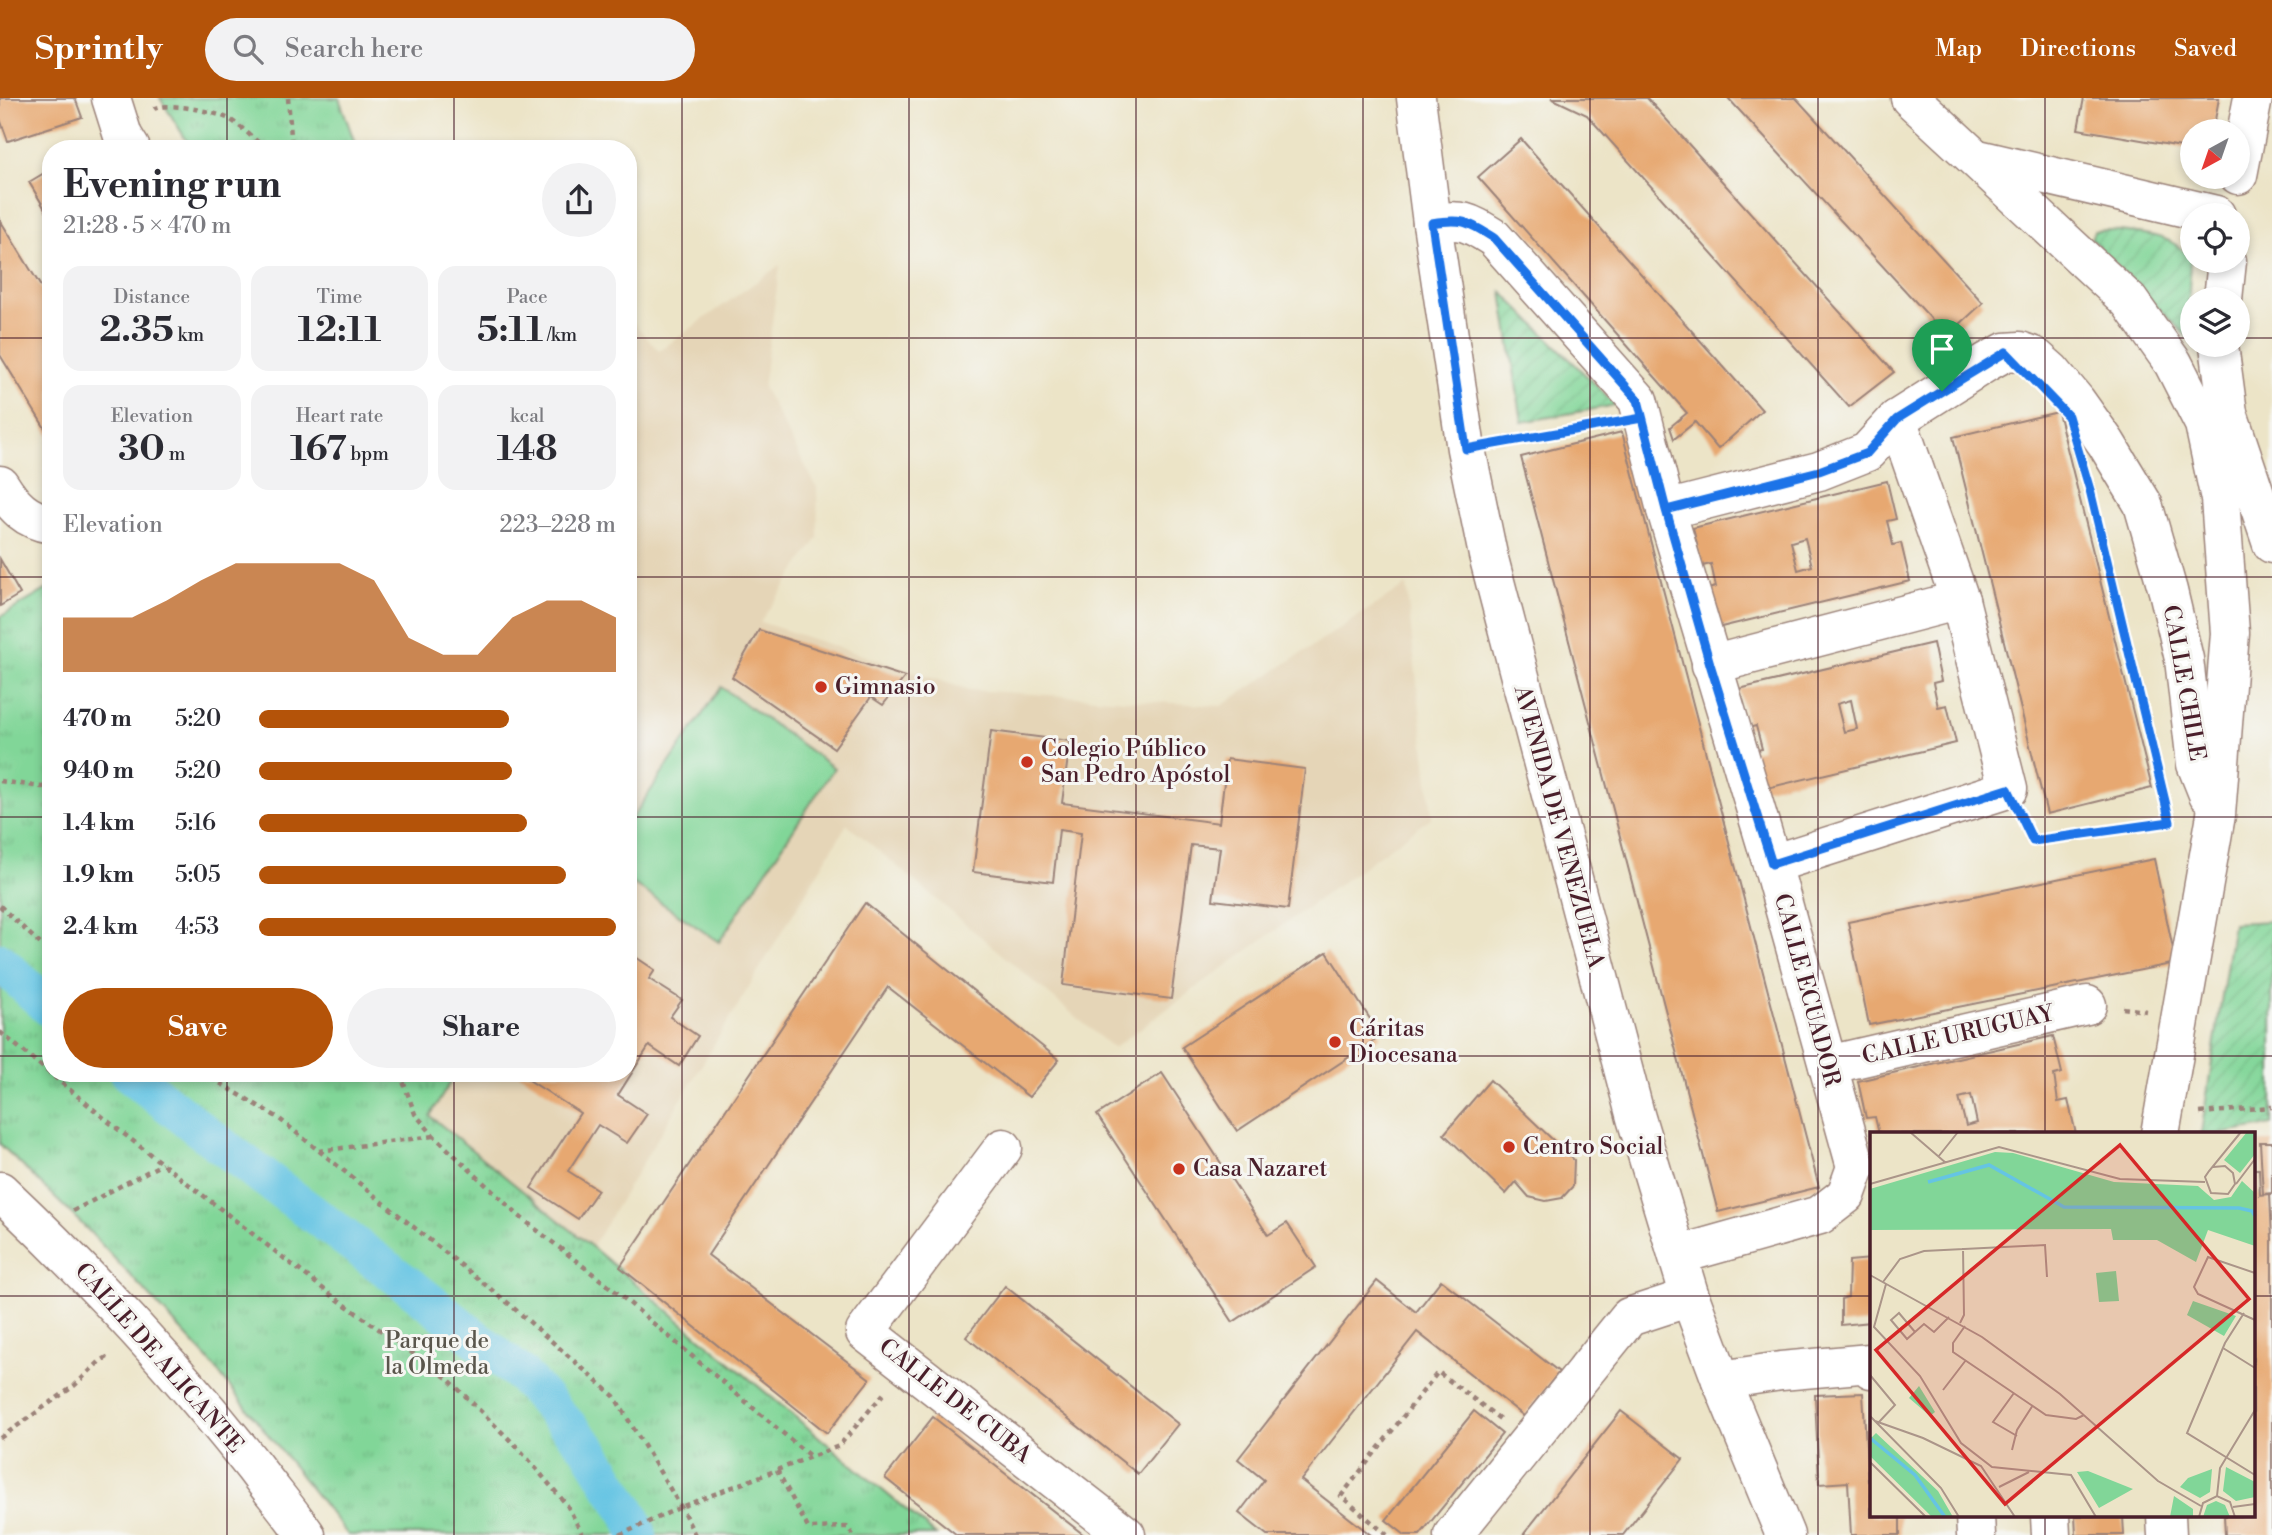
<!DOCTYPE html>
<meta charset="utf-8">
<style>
body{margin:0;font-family:"Libre Bodoni",serif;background:#f2f2f3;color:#2b2b33;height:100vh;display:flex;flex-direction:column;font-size:26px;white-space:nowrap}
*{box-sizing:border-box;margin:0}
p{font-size:23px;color:#7c7c81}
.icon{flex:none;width:38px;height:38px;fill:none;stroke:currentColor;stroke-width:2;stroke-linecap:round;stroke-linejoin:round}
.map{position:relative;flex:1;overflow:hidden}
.panel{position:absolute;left:42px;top:42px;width:595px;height:942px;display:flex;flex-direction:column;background:#fff;border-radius:28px;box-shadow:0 4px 10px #0003}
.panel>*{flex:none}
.needle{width:46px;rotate:220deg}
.buttons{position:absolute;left:2180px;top:21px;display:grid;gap:14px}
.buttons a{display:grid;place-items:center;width:70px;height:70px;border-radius:50%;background:#fff;box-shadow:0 4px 10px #0003;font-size:35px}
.pin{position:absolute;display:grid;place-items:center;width:60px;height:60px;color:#fff;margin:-72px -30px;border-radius:50% 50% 50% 0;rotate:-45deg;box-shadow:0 0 7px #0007}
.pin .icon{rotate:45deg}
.round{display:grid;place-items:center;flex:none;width:74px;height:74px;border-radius:37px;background:#f2f2f3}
.overview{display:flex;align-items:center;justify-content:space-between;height:119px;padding:0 21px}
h1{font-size:38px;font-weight:700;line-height:52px}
.metrics{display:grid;grid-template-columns:repeat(3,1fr);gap:10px;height:119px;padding:7px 21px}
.metrics div{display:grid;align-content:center;border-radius:18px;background:#f2f2f3;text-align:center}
.metrics b{font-size:35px;font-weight:700}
.metrics small{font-size:19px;font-weight:400}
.metrics p{font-size:19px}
.chart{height:196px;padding:14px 21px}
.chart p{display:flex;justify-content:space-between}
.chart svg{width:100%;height:126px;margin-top:7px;fill:#b45309;opacity:.7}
.primary-button{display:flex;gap:14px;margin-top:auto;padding:14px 21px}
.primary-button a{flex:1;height:80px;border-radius:42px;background:#b45309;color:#fff;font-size:28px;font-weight:700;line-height:80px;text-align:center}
.primary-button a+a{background:#f2f2f3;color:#2b2b33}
ul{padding:0 21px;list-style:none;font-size:23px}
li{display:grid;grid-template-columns:112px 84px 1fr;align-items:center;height:52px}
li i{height:18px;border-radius:9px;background:#b45309}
header{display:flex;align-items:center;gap:42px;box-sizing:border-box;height:98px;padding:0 35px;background:#b45309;color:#fff}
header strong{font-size:33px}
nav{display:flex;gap:38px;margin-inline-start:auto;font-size:24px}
.search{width:490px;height:63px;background:#f2f2f3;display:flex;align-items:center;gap:18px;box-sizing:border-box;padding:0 24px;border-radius:38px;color:#7c7c81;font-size:26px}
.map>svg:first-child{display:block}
.built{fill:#e5d5b7}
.grass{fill:#81d698;stroke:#667a62;stroke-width:2}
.park{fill:url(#park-tufts);stroke:#667a62;stroke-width:2}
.garden{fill:url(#garden-furrows);stroke:#667a62;stroke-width:2}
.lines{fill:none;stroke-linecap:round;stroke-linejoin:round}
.canal{stroke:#65c4e3;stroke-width:38}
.building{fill:#e7a871;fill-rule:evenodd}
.minor-casing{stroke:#9b8279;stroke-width:41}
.path{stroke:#9b8279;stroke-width:4.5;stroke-dasharray:5 5;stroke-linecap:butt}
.minor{stroke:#fff;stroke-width:38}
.route-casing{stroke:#fff;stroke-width:14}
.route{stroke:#1a73e8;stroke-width:9}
.grid{fill:none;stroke:#4a1f2b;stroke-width:2;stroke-opacity:0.55}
.poi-dot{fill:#c8321e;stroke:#f6f6f2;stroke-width:2.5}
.labels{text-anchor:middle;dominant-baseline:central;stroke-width:6;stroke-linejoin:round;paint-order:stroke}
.street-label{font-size:23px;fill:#4a1f2b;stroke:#f6f6f2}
.poi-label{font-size:23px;fill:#4a1f2b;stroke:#f6f6f2;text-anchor:start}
.park-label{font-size:23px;fill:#5a564c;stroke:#f6f6f2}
.inset-river{fill:none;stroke:#65c4e3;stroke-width:3.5}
.inset-road{fill:none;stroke:#ab9589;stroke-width:2}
.view{fill:#d62828;fill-opacity:0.15;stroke:#d62828;stroke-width:3.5}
.inset-edge{fill:none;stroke:#4a1f2b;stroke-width:3.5}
</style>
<header>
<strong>Sprintly</strong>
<div class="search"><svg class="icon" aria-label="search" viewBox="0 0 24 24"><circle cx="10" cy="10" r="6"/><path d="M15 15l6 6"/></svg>Search here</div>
<nav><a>Map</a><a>Directions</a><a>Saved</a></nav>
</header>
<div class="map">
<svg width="2272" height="1437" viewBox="0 0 2272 1437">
<defs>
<pattern id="park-tufts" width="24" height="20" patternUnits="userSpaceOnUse" patternTransform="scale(1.75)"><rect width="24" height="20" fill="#81d698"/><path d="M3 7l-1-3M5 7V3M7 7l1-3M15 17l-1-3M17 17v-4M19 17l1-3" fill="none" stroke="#71b783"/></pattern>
<pattern id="garden-furrows" width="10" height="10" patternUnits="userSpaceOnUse" patternTransform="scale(1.75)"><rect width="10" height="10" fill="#81d698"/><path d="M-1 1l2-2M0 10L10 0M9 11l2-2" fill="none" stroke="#71b783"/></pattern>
</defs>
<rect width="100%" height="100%" fill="#f6f6f2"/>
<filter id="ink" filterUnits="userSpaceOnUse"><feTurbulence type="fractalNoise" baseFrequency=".0143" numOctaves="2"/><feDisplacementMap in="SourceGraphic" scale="14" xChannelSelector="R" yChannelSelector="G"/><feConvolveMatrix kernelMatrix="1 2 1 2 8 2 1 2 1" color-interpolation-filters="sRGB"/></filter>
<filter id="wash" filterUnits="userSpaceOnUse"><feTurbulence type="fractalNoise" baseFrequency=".00686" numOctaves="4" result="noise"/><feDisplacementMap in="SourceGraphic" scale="28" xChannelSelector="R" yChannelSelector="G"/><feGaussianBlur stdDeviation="1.57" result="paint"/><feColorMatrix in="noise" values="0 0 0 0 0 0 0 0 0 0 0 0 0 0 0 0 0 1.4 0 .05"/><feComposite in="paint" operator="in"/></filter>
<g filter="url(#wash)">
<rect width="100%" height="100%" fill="#ece4c7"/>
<polygon class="built" points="780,167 763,289 817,390 818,440 760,524 969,592 1221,608 1406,487 1432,719 1113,950 847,726 592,1149 430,1018 456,975 628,975 628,219 659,253"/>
<polygon class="grass" points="721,589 834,670 719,844 628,782 628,726"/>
<g class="park">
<polygon points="160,0 339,0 357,51 192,51"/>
<polygon points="51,489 51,975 456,975 430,1018 592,1149 936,1437 348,1437 207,1260 88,1132 0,1046 0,519"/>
</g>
<g class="garden">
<path d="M2109,132C2140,136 2169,133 2190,160L2188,240L2091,141L2094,133Z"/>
<polygon points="1502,194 1616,307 1522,324"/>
<polygon points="2272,823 2272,1027 2221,1036 2201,1036 2233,825"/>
</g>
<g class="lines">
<g class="canal">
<polyline points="0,864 51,911"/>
<polyline points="129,975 210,1039 415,1192 522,1277 589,1351 632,1421 638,1437"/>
</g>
</g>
<g id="blocks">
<g class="building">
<polygon points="0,0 75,0 82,19 8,43 0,21"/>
<polygon points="1551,0 1647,0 1894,274 1849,309 1587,17"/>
<polygon points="1728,0 1796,0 1983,205 1947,238"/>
<polygon points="2084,0 2219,0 2213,33 2193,33 2193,51 2078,31"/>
<polygon points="1521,41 1762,312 1718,351 1695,324 1674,341 1670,329 1687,315 1478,79"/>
<polygon points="51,71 51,121 29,84"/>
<polygon points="0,122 51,205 51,340 0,257"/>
<polygon points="2058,314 2152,690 2047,716 1953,339"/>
<polygon points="1622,334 1819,1089 1718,1114 1521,359"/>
<path d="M1887,383L1896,421L1887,423L1893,447L1901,445L1910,483L1717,530L1708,491L1716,489L1711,466L1702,468L1693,430ZM1805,440L1812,468L1798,472L1791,444Z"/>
<polygon points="0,461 20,496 0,508"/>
<polygon points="759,532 905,579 883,607 871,599 834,650 732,579"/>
<path d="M1933,545L1941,583L1933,585L1938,609L1947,607L1956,645L1763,691L1753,653L1762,651L1756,628L1748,630L1739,591ZM1851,602L1857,631L1844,634L1837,606Z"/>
<polygon points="991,633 1070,643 1062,705 1219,725 1227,661 1305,671 1288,811 1213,802 1220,750 1191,747 1171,901 1063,887 1081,735 1059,732 1053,784 973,774"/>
<polygon points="2154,761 2176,865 1869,927 1848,824"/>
<polygon points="865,805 1059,962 1029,999 888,889 708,1157 870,1281 827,1335 620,1169"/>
<polygon points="628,854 655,872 649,881 682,902 670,919 698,938 679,968 649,948 618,997 647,1016 627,1045 598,1027 568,1073 598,1092 578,1121 531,1090 580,1015 518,975 628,975 628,939 632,934 628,932"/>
<polygon points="1327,854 1381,938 1237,1033 1182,949"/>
<path d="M2053,938L2062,975L2054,977L2058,1004L2068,1002L2076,1036H1879L1875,1019L1866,1020L1858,983ZM1971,997L1977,1025L1966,1028L1959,1000Z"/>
<polygon points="1162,975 1268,1137 1287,1125 1316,1169 1233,1224 1097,1017"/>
<polygon points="1490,982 1574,1062 1573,1088 1562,1100 1546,1103 1529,1099 1516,1084 1506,1096 1444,1036"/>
<polygon points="2260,1044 2272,1044 2272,1095 2263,1096"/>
<polygon points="2253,1071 2259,1071 2260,1097 2270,1096 2272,1141 2272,1437 2225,1437 2224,1418 2253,1418"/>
<polygon points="1871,1161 1871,1224 1841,1227 1841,1201 1848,1199 1849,1163"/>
<polygon points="1441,1182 1559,1274 1524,1318 1417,1234 1301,1382 1371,1437 1267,1437 1239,1415 1264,1382 1238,1361 1377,1183 1416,1214"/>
<polygon points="1005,1188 1178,1326 1138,1376 966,1239"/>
<polygon points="1863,1295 1868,1383 1871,1383 1871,1418 1900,1418 1900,1437 1851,1437 1848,1384 1819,1386 1815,1297"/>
<polygon points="1474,1313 1502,1336 1420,1437 1405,1437 1386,1422"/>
<polygon points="1621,1313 1683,1361 1623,1437 1523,1437"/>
<polygon points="933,1319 1084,1437 957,1437 885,1380"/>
<polygon points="2075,1418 2123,1418 2124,1437 2076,1437"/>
</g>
</g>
</g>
<g filter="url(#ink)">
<use href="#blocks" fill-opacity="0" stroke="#9b8279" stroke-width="2"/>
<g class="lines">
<g class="minor-casing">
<g id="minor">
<polyline points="111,0 123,38 131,51"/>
<polyline points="1416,0 1432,125 1466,351 1488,457 1636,1020 1690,1199 1721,1282 1785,1437"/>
<polyline points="1910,0 2129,203 2173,265 2204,326 2220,401 2230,535 2216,717 2160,1036"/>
<polyline points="1978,61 2216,117"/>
<polyline points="2238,77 2253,0"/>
<path d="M1432,125C1463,120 1468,124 1494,140L1638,302L1666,412L1772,766L1856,1069L1846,1097L1820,1117L1678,1157"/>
<polyline points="2223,201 2227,163"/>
<polyline points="2219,247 2228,315 2272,446"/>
<path d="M0,387C13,408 26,422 51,426"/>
<polyline points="1666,412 1819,373 1867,354 1897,321 1987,264 2005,254 2020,253 2034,258 2051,273 2076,303 2106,345 2143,406 2168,493 2184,561 2196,666 2208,696"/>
<polyline points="1711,567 1960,502 1897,321"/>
<polyline points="1772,766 2008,691 1960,502"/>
<polyline points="1828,967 2087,907"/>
<polyline points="1003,1050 865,1234 1126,1437"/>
<path d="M0,1093C91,1179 176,1270 254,1369C271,1392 290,1414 306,1437"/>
<polyline points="1721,1282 1781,1273 1870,1265 1871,1271"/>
<polyline points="1975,1418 1976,1437"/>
<polyline points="2050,1418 2051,1437"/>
<polyline points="2166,1418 2167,1437"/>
<polyline points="1453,1437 1629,1219 1690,1199"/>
</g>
</g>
<g class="path">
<polyline points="288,0 292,51"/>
<path d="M154,11C166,3 218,14 231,22C243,30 254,41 266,51"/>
<polyline points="1502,344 1607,326"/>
<polyline points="2092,398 2154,655"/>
<polyline points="0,683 42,689 51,687"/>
<polyline points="2162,691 2170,724"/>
<polyline points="2024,724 2033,743 2171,724"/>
<polyline points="0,808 51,856"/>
<polyline points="2123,910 2146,913"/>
<polyline points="0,934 115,1029 330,1196 447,1280 521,1353 567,1407 583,1437"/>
<polyline points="203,975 277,1019 508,1205 614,1298 681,1409 695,1437"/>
<polyline points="400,975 415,1016 434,1038 519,1118 620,1197 811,1359"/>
<polyline points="2200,1015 2272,1009"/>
<polyline points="319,1053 434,1038"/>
<polyline points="73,1113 162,1066"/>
<polyline points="0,1340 74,1288 99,1264 111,1257"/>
<polyline points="777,1372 808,1430 847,1429 853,1437"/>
<polyline points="620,1437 681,1409 839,1348 885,1294"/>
<polyline points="1387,1437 1341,1398 1438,1274 1500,1321"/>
</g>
<use href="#minor" class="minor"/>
</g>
</g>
<g class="lines" filter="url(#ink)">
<g class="route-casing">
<path id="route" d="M1942,293L1897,321L1867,355L1819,373L1666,412L1642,320L1466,351L1432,125C1464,120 1468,124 1494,140L1638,302L1666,412L1710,566L1772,766L2008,691L2033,743L2170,724L2090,392L2068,318L2006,254L1942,293"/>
</g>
<use href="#route" class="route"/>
</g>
<path class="grid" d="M227,0V51M454,0V51M682,0V1437M909,0V1437M1136,0V1437M1363,0V1437M1590,0V1437M1818,0V1437M2045,0V1036M0,240H51M628,240H2193M2238,240H2272M0,479H51M628,479H2272M0,719H51M628,719H2272M0,958H51M628,958H2272M227,975V1437M454,975V1437M0,1198H1871M2253,1198H2272M2045,1418V1437"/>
<g class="poi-dot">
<circle cx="821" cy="589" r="7"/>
<circle cx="1027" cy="664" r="7"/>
<circle cx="1335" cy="944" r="7"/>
<circle cx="1509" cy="1049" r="7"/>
<circle cx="1179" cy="1071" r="7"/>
</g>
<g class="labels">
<g class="street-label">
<text transform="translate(2184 585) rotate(80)">CALLE CHILE</text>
<text transform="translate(1559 729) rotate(75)">AVENIDA DE VENEZUELA</text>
<text transform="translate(1807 892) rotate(75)">CALLE ECUADOR</text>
<text transform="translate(1958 937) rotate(-13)">CALLE URUGUAY</text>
<text transform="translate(159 1260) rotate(49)">CALLE DE ALICANTE</text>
<text transform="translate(955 1303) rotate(38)">CALLE DE CUBA</text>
</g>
<g class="poi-label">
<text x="835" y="589">Gimnasio</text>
<text x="1041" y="651">Colegio Público<tspan x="1041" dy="26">San Pedro Apóstol</tspan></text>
<text x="1349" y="931">Cáritas<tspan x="1349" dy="26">Diocesana</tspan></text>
<text x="1523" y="1049">Centro Social</text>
<text x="1193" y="1071">Casa Nazaret</text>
</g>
<g class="park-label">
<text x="437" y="1243">Parque de<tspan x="437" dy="26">la Olmeda</tspan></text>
</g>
</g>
<g transform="translate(1870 1034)">
<rect width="385" height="385" fill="#ece4c7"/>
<path d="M246,139L249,169L229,170L226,141ZM346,369L355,373L360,385H333L337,373Z" fill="#81d698"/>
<path d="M125,20L143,21L244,50L328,54L344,68L361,65L372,49L385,61V114L338,98L326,130L287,108H243L241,97L0,98V57ZM323,169L366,184L354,204L317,183ZM6,301L68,359L83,385H62L0,324V307ZM356,335L385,350V365L366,369L353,359ZM342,337L340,360L330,366L310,355L318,346ZM304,364L323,377V385H300Z" fill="#81d698"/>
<path d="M377,0H385V22L370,41L354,28ZM49,254L65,280L60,284L39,266ZM218,339L263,357L229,376L207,340Z" fill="#81d698"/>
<path class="inset-river" d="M58,50L119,33L194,75L369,76L382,79L385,84M0,306L45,343L75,385"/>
<path class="inset-road" d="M40,0L76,31M68,25L88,0M343,35L355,34L363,41L365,52L358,62L341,61L335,45L339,39L371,0M0,52L129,15L250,47L335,50M366,52L385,27M385,141L338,125L324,155L328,162L385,188M0,143L112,205L190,262L288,349L331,374M13,150L30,127L54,119L175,113L177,145M16,152L4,195L50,244L91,311L122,335L201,343L226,385M374,181L355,211L317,301L385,343M90,191L94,183L93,116M95,194L83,211V220L176,283L206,287L214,283M45,200L29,181L21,188L37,207L54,192L64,200L79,185M353,216L385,236M0,243L25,273L9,290M73,258L96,228M144,261L123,290L147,304M0,284L71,356L89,385M5,289L53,306L111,334L145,385M142,318L147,298L163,273M0,330L56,385M129,355L159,340M347,364L350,336L385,278M363,375L385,372M329,385L333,371L347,364L360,370L365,385"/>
<path class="view" d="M250,13L379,167L135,372L6,218Z"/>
<rect width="385" height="385" class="inset-edge"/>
</g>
</svg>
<div class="buttons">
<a><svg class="needle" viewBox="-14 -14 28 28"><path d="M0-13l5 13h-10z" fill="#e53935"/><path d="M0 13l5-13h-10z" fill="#7c7c81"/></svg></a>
<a><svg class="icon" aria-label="locate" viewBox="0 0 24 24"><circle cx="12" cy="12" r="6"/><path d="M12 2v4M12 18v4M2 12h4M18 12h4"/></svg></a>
<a><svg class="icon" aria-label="layers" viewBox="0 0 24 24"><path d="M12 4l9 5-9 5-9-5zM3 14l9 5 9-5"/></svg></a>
</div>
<div class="pin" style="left:1942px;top:293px;background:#1e9e55"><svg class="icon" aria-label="arrive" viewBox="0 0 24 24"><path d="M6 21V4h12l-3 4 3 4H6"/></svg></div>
<section class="panel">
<div class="overview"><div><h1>Evening run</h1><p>21:28 · 5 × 470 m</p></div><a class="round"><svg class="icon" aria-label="share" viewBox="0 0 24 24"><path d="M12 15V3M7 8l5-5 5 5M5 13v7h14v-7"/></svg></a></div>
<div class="metrics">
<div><p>Distance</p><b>2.35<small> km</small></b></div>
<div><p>Time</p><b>12:11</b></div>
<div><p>Pace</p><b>5:11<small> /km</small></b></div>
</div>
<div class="metrics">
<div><p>Elevation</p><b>30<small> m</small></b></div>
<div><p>Heart rate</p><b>167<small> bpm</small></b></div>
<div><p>kcal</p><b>148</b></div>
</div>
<div class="chart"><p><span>Elevation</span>223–228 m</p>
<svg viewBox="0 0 160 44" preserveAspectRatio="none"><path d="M0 44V25L10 25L20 25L30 19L40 12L50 6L60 6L70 6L80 6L90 12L100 32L110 38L120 38L130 25L140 19L150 19L160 25V44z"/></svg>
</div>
<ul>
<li><b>470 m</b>5:20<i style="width:70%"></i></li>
<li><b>940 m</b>5:20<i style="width:71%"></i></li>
<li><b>1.4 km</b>5:16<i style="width:75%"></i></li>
<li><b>1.9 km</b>5:05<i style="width:86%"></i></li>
<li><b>2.4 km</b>4:53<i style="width:100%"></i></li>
</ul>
<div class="primary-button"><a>Save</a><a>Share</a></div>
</section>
</div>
